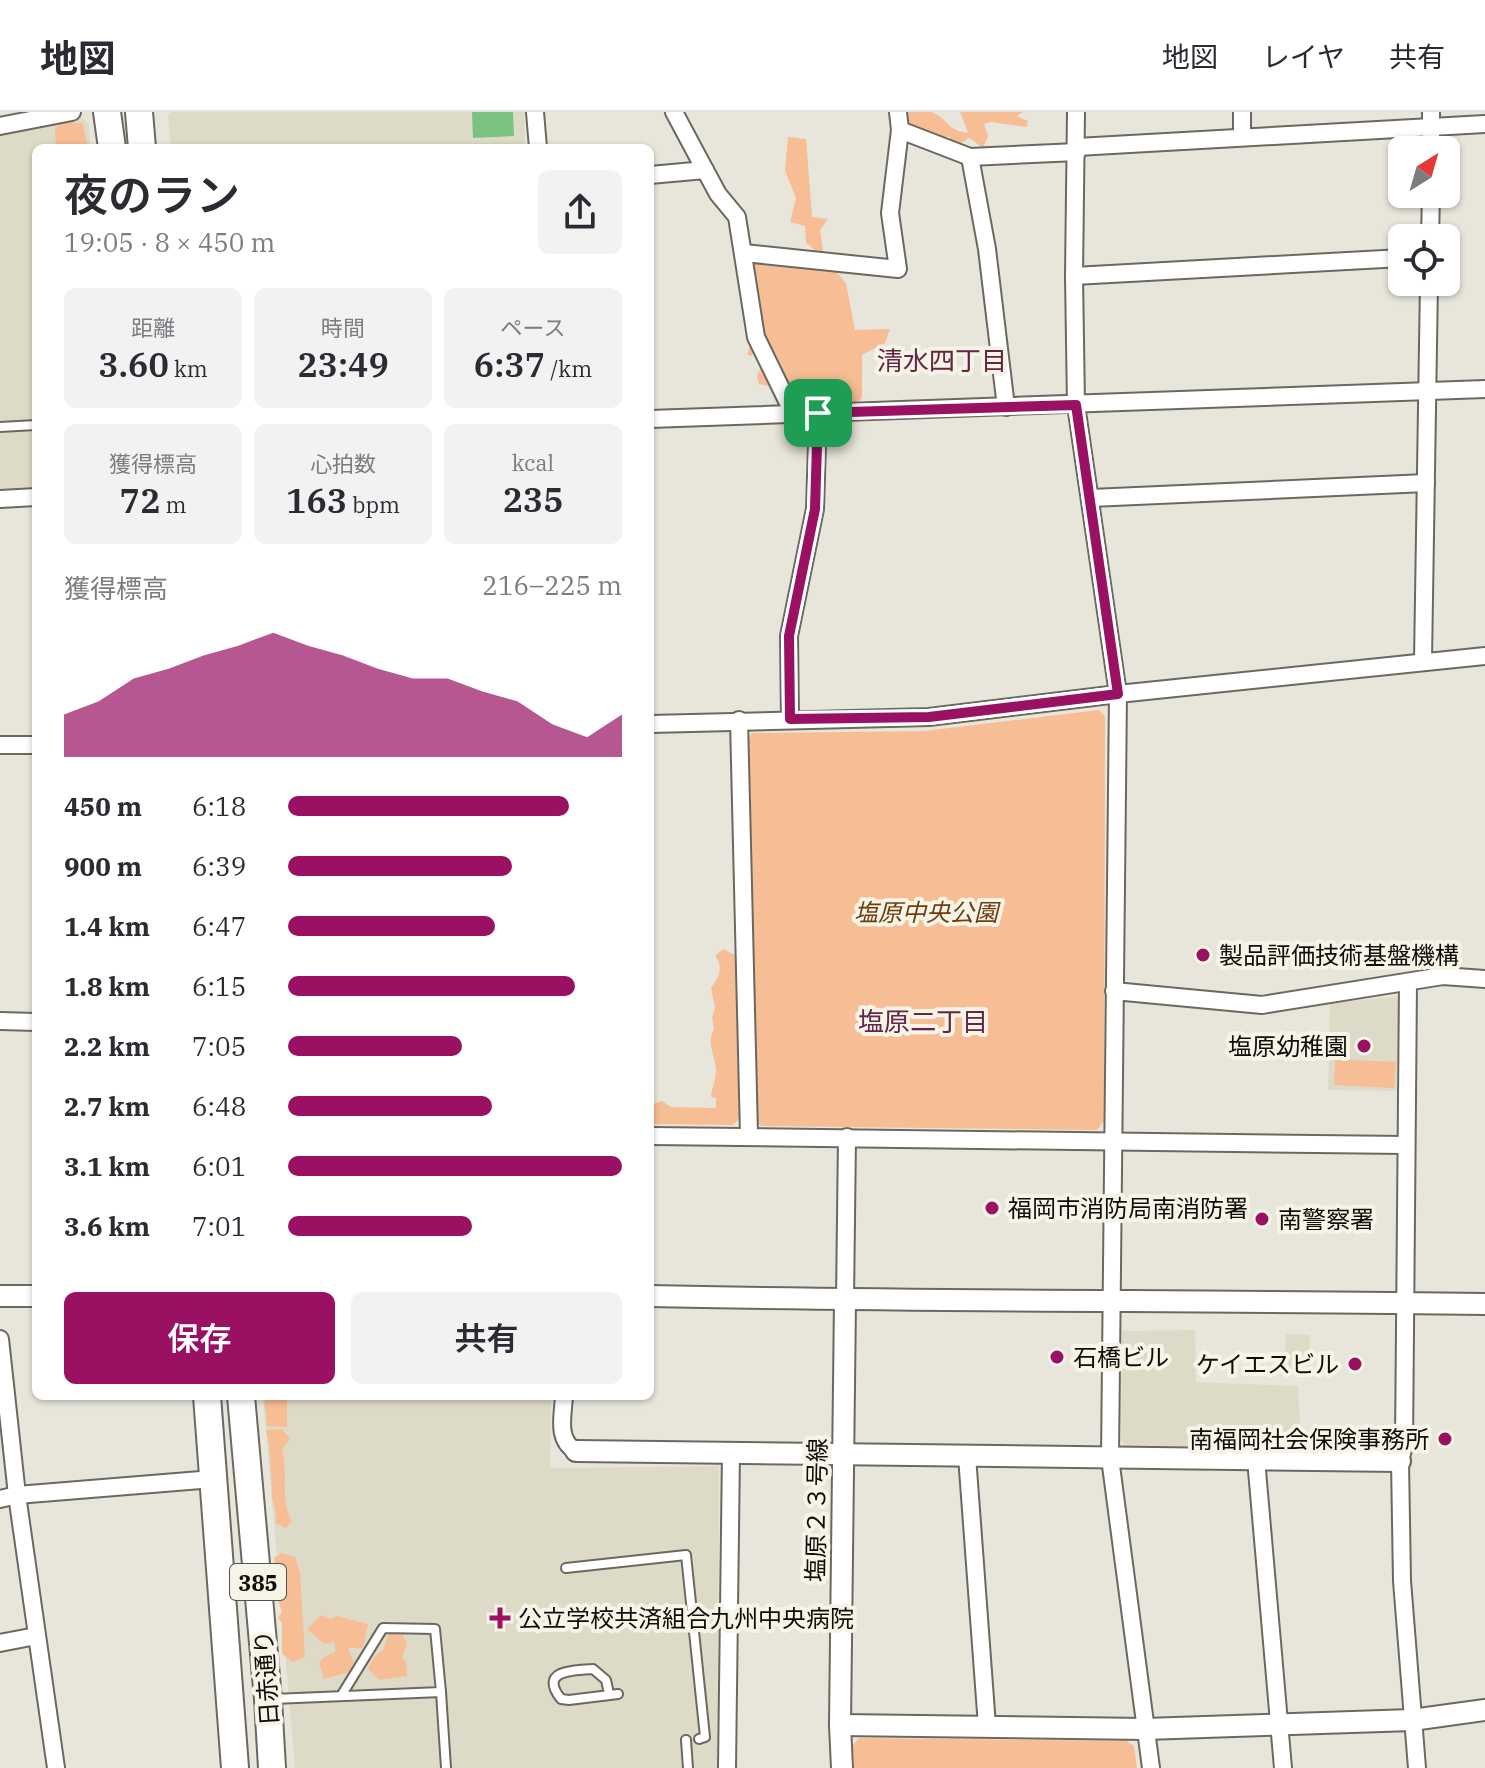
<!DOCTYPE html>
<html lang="ja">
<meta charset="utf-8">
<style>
body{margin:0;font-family:"IBM Plex Serif","Noto Sans JP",serif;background:#f2f2f3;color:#2b2b33;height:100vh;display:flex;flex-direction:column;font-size:30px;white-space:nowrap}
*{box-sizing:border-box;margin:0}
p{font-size:26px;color:#7c7c81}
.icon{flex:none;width:44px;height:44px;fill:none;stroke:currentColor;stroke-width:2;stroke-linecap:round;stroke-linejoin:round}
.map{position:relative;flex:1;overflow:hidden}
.drawer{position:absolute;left:32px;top:32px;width:622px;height:1256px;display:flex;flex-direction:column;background:#fff;border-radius:12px;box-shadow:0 2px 6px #0004}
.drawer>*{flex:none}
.needle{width:52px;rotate:37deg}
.controls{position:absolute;left:1388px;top:24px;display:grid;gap:16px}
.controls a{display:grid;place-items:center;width:72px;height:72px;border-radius:12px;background:#fff;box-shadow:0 2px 6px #0004;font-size:40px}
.pin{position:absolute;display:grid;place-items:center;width:68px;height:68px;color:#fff;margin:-34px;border-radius:16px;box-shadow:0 4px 12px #0006}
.round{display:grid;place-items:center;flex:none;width:84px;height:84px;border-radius:12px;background:#f2f2f3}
.summary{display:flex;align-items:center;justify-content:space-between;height:136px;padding:0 32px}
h1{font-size:44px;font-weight:600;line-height:60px}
.figures{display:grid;grid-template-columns:repeat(3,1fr);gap:12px;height:136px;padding:8px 32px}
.figures div{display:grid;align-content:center;border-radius:12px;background:#f2f2f3;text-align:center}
.figures b{font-size:34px;font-weight:600}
.figures small{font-size:22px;font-weight:400}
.figures p{font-size:22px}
.chart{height:224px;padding:16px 32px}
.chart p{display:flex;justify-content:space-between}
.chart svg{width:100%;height:144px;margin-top:8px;fill:#9a1163;opacity:.7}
.button{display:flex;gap:16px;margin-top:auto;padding:16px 32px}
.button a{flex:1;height:92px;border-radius:12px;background:#9a1163;color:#fff;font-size:32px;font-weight:600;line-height:92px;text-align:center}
.button a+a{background:#f2f2f3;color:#2b2b33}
ul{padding:0 32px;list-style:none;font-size:26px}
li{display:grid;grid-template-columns:128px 96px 1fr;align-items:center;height:60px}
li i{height:20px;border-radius:10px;background:#9a1163}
header{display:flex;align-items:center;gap:48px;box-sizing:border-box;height:112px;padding:0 40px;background:#fff;border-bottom:2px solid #e1e1e2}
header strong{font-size:38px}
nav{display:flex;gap:44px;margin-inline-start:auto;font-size:28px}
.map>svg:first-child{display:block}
.built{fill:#dddbc7}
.green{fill:#f7bd94}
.water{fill:#7bc37e}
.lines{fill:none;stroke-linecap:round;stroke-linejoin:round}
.service-casing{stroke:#6b695f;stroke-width:12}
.minor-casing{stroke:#6b695f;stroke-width:20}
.tertiary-casing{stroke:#6b695f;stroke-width:24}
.trunk-casing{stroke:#6b695f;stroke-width:30}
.service{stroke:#fff;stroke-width:8}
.minor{stroke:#fff;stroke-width:16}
.tertiary{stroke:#fff;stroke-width:20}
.trunk{stroke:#fff;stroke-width:26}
.route-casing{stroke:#fff;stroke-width:16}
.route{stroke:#9a1163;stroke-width:10}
.poi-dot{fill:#9a1163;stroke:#f5f4e7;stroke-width:3}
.labels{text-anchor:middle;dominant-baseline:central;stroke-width:8;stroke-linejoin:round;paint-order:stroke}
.shield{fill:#f5f4e7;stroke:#53524c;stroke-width:2}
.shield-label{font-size:22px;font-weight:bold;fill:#0e0d09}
.park-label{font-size:24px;font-style:italic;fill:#6f3c0e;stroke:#f5f4e7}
.poi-label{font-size:24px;fill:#0e0d09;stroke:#f5f4e7;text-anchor:start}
.street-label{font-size:24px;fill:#0e0d09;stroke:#f5f4e7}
.neighbourhood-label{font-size:26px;fill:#642445;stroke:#f5f4e7}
</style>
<header>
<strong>地図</strong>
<nav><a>地図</a><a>レイヤ</a><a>共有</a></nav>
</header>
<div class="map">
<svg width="1485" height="1656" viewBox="0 0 1485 1656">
<rect width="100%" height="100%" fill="#e8e6da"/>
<g class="built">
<polygon points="171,0 524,0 525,36 171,36 168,3"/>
<polygon points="82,6 89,11 90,36 36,36 36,377 0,378 0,21"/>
<polygon points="1402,884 1397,979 1328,978 1330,891"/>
<polygon points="1195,1218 1196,1270 1298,1274 1301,1334 1124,1334 1121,1327 1122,1219"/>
<polygon points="1286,1222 1310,1223 1308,1254 1296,1254 1295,1260 1284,1259"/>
<polygon points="263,1284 551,1284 550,1356 719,1354 718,1656 295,1656"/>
</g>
<g class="green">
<path d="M910,0C916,0 925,0 931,0C949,6 945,18 968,21L960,0H1023L1017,4L1028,9L1027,15L991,10L984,12L988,24L983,36L970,26L959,32L951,29L949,24L934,30L909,19L905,4Z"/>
<polygon points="61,11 83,11 88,36 56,36 55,17"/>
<path d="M788,25L806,27L812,105L828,107L820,118L824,146L846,171L855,218L890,217L885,231L862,243V286L853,295L804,298L773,275L759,272L757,263L763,254L757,238L751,244L747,242C764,205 759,180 749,142L815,138L806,131L805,114L790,110L796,86L785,59Z"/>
<polygon points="1099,598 1105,604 1104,1009 1097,1018 761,1014 754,1008 744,629 752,621 924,619"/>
<path d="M723,837L737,844L739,1007L733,1013L650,1012V993L662,989L671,995L716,996V986L711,985C712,976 716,966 716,958C715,942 706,932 714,917L712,906L715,895L711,876C719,865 724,856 715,844Z"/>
<polygon points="1335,947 1396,950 1394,976 1334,973"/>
<polygon points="264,1284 287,1284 287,1315 267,1314"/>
<path d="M282,1317L290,1327L282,1338C289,1361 279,1388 292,1409L286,1416L275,1411C279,1399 272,1394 272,1381C271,1357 271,1342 266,1318Z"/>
<polygon points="282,1441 295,1445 300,1462 305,1545 293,1550 282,1542 282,1511 278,1506 282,1500 275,1479 278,1469 274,1446"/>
<polygon points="321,1503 331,1507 337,1504 368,1512 363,1536 348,1536 354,1550 349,1560 324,1567 319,1551 323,1546 335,1540 335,1530 324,1532 307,1517"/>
<polygon points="389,1521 402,1521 407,1533 402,1545 406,1550 407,1564 379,1568 368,1556 375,1544 383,1538"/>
<polygon points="859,1626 1127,1629 1134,1634 1137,1656 854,1656 853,1633"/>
</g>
<polygon class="water" points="472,0 513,0 514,24 473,26"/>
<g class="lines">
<g class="service-casing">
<g id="service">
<polyline points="0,315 36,313"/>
<polyline points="566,1456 686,1443 705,1625 699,1627"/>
<path d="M609,1582L606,1568L593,1557C574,1558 538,1558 561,1587L569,1588L618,1582"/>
<polyline points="341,1584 383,1516 435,1517 441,1580"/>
<polyline points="273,1587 441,1580 446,1656"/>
<polyline points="686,1628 688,1656"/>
</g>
</g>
<g class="minor-casing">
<g id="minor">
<polyline points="535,0 538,36"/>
<polyline points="674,0 705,58"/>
<polyline points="1076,0 1074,164 1076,293 1118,582 1110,1346 1151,1656"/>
<polyline points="1242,0 1242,25"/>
<polyline points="1431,0 1431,38"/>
<polyline points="0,14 72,0"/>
<polyline points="900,18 970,45 1077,40"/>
<polyline points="1077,35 1485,12"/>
<polyline points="970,45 987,137 1006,295"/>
<polyline points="650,63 705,58 718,82 737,105 756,225 793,301"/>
<polyline points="1430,126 1431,82"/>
<polyline points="744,141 898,157 890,101 900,18 898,0"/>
<polyline points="1074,164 1402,146"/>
<polyline points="650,307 1485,277"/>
<polyline points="1091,386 1426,371"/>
<polyline points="0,387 36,385"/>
<polyline points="1423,549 1429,170"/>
<polyline points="790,607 789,524 815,397 818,301"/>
<polyline points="739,608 749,1023"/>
<polyline points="650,612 929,605 1118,582 1485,544"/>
<polyline points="0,633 36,633"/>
<polyline points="1408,871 1404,1334 1400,1349 1402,1469 1417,1656"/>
<polyline points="1114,879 1262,893 1443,864 1485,867"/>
<polyline points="0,909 36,910"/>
<polyline points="650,1024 1405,1033"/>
<polyline points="845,1188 847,1025"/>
<polyline points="0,1227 17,1383 56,1656"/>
<path d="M564,1284C563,1304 556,1328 576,1339"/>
<polyline points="967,1344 987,1614"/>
<polyline points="1256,1347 1283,1656"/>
<polyline points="0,1387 17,1383 213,1367"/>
<polyline points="0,1531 36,1524"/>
<polyline points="727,1656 731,1340"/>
</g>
</g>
<g class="tertiary-casing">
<g id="tertiary">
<polyline points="0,1184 36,1184"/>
<path d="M650,1184C928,1190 1207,1188 1485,1192"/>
<polyline points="576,1339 1400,1349"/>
<polyline points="840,1613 1145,1617 1412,1608 1485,1598"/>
<polyline points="842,1656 840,1613 845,1188"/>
</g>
</g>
<g class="trunk-casing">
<g id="trunk">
<polyline points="107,0 112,36"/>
<polyline points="139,0 142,36"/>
<polyline points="207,1284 235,1656"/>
<polyline points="241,1284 268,1587 272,1656"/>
</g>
</g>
<use href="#service" class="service"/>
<use href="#minor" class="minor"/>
<use href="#tertiary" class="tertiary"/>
<use href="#trunk" class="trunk"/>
</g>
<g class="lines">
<g class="route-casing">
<polygon id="route" points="1076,293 1118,582 929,605 790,607 789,524 815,397 818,301"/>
</g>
<use href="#route" class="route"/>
</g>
<g class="poi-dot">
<circle cx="1203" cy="843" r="8"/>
<circle cx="1364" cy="934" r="8"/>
<circle cx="992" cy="1096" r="8"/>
<circle cx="1262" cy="1107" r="8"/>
<circle cx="1057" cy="1245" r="8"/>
<circle cx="1355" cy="1252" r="8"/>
<circle cx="1445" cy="1327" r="8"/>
<path d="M496 1494h8v8h8v8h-8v8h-8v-8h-8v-8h8z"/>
</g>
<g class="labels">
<rect class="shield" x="230" y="1452" width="56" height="36" rx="6"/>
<g class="shield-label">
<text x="258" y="1470">385</text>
</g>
<g class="park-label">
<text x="926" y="800">塩原中央公園</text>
</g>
<g class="poi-label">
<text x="1219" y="843">製品評価技術基盤機構</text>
<text x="1348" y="934" text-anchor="end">塩原幼稚園</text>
<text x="1008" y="1096">福岡市消防局南消防署</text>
<text x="1278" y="1107">南警察署</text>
<text x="1073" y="1245">石橋ビル</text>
<text x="1339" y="1252" text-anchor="end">ケイエスビル</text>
<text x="1429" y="1327" text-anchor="end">南福岡社会保険事務所</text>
<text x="518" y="1506">公立学校共済組合九州中央病院</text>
</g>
<g class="street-label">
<text transform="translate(816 1398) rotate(-89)">塩原２３号線</text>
<text transform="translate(266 1566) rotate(-94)">日赤通り</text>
</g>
<g class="neighbourhood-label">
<text x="942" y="248">清水四丁目</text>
<text x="923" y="909">塩原二丁目</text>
</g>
</g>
</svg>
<div class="controls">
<a><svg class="needle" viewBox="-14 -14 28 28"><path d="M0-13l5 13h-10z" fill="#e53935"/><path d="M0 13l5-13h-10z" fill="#7c7c81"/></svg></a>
<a><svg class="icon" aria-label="locate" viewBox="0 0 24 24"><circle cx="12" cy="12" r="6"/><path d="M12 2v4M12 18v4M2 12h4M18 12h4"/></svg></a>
</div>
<div class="pin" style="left:818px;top:301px;background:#1e9e55"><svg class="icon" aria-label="arrive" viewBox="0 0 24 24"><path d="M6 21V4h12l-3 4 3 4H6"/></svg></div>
<section class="drawer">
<div class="summary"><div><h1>夜のラン</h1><p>19:05 · 8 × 450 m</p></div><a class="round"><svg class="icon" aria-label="share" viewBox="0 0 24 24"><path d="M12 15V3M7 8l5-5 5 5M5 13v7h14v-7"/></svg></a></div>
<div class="figures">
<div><p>距離</p><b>3.60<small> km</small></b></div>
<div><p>時間</p><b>23:49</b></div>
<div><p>ペース</p><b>6:37<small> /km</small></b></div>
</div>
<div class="figures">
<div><p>獲得標高</p><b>72<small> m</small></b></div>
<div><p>心拍数</p><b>163<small> bpm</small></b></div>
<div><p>kcal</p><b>235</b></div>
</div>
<div class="chart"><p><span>獲得標高</span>216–225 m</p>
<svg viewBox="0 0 160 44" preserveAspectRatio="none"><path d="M0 44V31L10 27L20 20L30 17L40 13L50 10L60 6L70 10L80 13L90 17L100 20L110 20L120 24L130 27L140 34L150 38L160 31V44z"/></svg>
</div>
<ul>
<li><b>450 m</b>6:18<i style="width:84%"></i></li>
<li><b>900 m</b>6:39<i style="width:67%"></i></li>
<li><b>1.4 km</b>6:47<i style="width:62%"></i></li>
<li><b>1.8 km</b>6:15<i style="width:86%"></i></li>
<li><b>2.2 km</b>7:05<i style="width:52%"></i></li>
<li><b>2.7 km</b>6:48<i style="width:61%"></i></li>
<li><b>3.1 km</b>6:01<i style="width:100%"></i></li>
<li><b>3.6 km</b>7:01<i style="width:55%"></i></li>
</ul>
<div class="button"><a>保存</a><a>共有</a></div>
</section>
</div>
